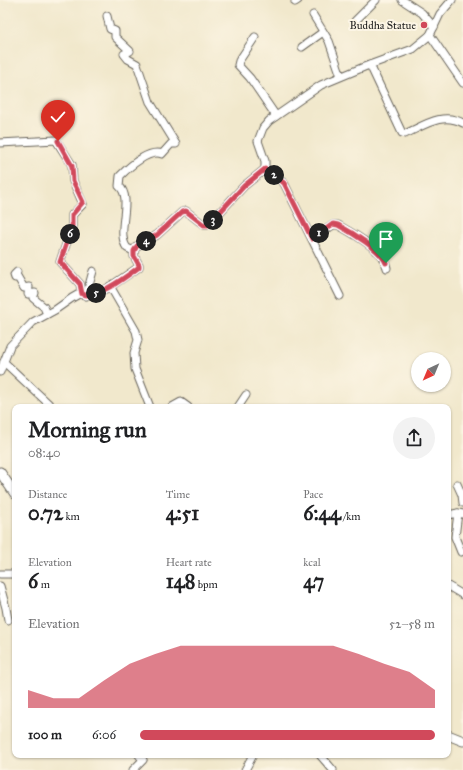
<!DOCTYPE html>
<meta charset="utf-8">
<style>
body{margin:0;font-family:"IM FELL Great Primer",serif;background:#f2f2f2;color:#202124;height:100vh;display:flex;flex-direction:column;font-size:15px;white-space:nowrap}
*{box-sizing:border-box;margin:0}
p{font-size:13px;color:#757577}
.icon{flex:none;width:22px;height:22px;fill:none;stroke:currentColor;stroke-width:2;stroke-linecap:round;stroke-linejoin:round}
.map{position:relative;flex:1;overflow:hidden}
.details{position:absolute;left:12px;top:404px;width:439px;height:354px;display:flex;flex-direction:column;background:#fff;border-radius:8px;box-shadow:0 1px 3px #0004}
.details>*{flex:none}
.needle{width:26px;rotate:224deg}
.buttons{position:absolute;left:411px;top:352px;display:grid;gap:8px}
.buttons a{display:grid;place-items:center;width:40px;height:40px;border-radius:50%;background:#fff;box-shadow:0 1px 3px #0004;font-size:20px}
.pin{position:absolute;display:grid;place-items:center;width:34px;height:34px;color:#fff;margin:-41px -17px;border-radius:50% 50% 50% 0;rotate:-45deg;box-shadow:0 0 4px #0007}
.pin .icon{rotate:45deg}
.km{position:absolute;width:20px;height:20px;margin:-10px;border-radius:50%;background:#222;color:#fff;font-size:11px;line-height:20px;text-align:center}
.round{display:grid;place-items:center;flex:none;width:42px;height:42px;border-radius:21px;background:#f2f2f2}
.headline{display:flex;align-items:center;justify-content:space-between;height:68px;padding:0 16px}
h1{font-size:22px;font-weight:700;line-height:30px}
.figures{display:grid;grid-template-columns:repeat(3,1fr);gap:6px;height:68px;padding:4px 16px}
.figures div{display:grid;align-content:center}
.figures b{font-size:20px;font-weight:700}
.figures small{font-size:11px;font-weight:400}
.figures p{font-size:11px}
.chart{height:112px;padding:8px 16px}
.chart p{display:flex;justify-content:space-between}
.chart svg{width:100%;height:72px;margin-top:4px;fill:#d1495b;opacity:.7}
ul{padding:0 16px;list-style:none;font-size:13px}
li{display:grid;grid-template-columns:64px 48px 1fr;align-items:center;height:30px}
li i{height:10px;border-radius:5px;background:#d1495b}
.map>svg:first-child{display:block}
.lines{fill:none;stroke-linecap:round;stroke-linejoin:round}
.street-casing{stroke:#67635a;stroke-width:9}
.secondary-casing{stroke:#67635a;stroke-width:11}
.street{stroke:#fff;stroke-width:7}
.secondary{stroke:#fff;stroke-width:9}
.route-casing{stroke:#fff;stroke-width:8}
.route{stroke:#d1495b;stroke-width:5}
.poi-dot{fill:#d1495b;stroke:#fcf5e5;stroke-width:1.5}
.labels{text-anchor:middle;dominant-baseline:central;stroke-width:4;stroke-linejoin:round;paint-order:stroke}
.poi-label{font-size:11px;fill:#1c1c1c;stroke:#fcf5e5;text-anchor:end}
</style>
<div class="map">
<svg width="463" height="770" viewBox="0 0 463 770">
<rect width="100%" height="100%" fill="#fcf5e5"/>
<filter id="ink" filterUnits="userSpaceOnUse"><feTurbulence type="fractalNoise" baseFrequency=".025" numOctaves="2"/><feDisplacementMap in="SourceGraphic" scale="8" xChannelSelector="R" yChannelSelector="G"/><feConvolveMatrix kernelMatrix="1 2 1 2 8 2 1 2 1" color-interpolation-filters="sRGB"/></filter>
<filter id="wash" filterUnits="userSpaceOnUse"><feTurbulence type="fractalNoise" baseFrequency=".012" numOctaves="4" result="noise"/><feDisplacementMap in="SourceGraphic" scale="16" xChannelSelector="R" yChannelSelector="G"/><feGaussianBlur stdDeviation="0.9" result="paint"/><feColorMatrix in="noise" values="0 0 0 0 0 0 0 0 0 0 0 0 0 0 0 0 0 1.4 0 .05"/><feComposite in="paint" operator="in"/></filter>
<g filter="url(#wash)">
<rect width="100%" height="100%" fill="#f1e8cc"/>
</g>
<g filter="url(#ink)">
<g class="lines">
<g class="street-casing">
<g id="street">
<polyline points="402,0 422,13 434,27"/>
<polyline points="295,2 298,0"/>
<polyline points="313,15 329,41 341,76"/>
<path d="M107,16L110,29L115,31V37L130,51L124,54L128,59L137,64L150,102L176,144H171L162,154C149,149 129,167 120,176L119,186C134,198 115,232 127,248L134,251"/>
<polyline points="355,21 376,0"/>
<polyline points="430,35 463,83"/>
<polyline points="255,37 239,61 238,65 250,78 276,116"/>
<polyline points="302,47 323,32"/>
<path d="M370,65L402,133L405,134C425,125 442,112 463,123"/>
<polyline points="0,143 56,140 72,165 73,181 83,204 72,215 72,227 60,262 80,284 82,294"/>
<polyline points="265,169 284,183 340,296"/>
<path d="M312,239L333,225H338C354,234 384,250 387,268"/>
<polyline points="17,272 14,275 15,278 17,276 24,288 29,287 28,294 35,293 33,298 44,307 47,314"/>
<polyline points="110,286 136,331 138,340 134,353 135,369 150,407"/>
<polyline points="86,296 93,271"/>
<polyline points="4,362 49,404"/>
<polyline points="0,372 10,346 33,322 55,310 72,298 79,294 92,295 108,288 139,267 139,265 134,256 134,251 137,246 157,235 182,212 186,211 204,225 208,225 244,186 265,169 265,161 258,141 263,128 269,121 321,85 364,67 413,49 430,35 440,14 452,0"/>
<polyline points="172,407 181,402 188,407"/>
<polyline points="238,407 246,395"/>
<polyline points="457,484 462,495 463,503"/>
<polyline points="458,513 455,537 461,552"/>
<polyline points="448,515 458,513 463,514"/>
<polyline points="0,574 15,574"/>
<polyline points="0,586 6,608 8,620"/>
<polyline points="448,586 463,595"/>
<polyline points="320,755 333,770"/>
<polyline points="133,770 143,760 139,755"/>
<polyline points="245,770 253,755"/>
</g>
</g>
<g class="secondary-casing">
<g id="secondary">
<polyline points="0,472 15,494"/>
<polyline points="448,735 463,741"/>
</g>
</g>
<use href="#street" class="street"/>
<use href="#secondary" class="secondary"/>
</g>
</g>
<g class="lines" filter="url(#ink)">
<g class="route-casing">
<path id="route" d="M58,141L72,166L73,181L83,202L72,215V227L60,262L80,284L82,294C96,300 127,276 139,267V265L134,256V251L137,246L157,235L182,212L186,211L204,225H208L244,186L265,169L284,183L312,239L333,224L338,225C351,232 381,250 386,263"/>
</g>
<use href="#route" class="route"/>
</g>
<circle class="poi-dot" cx="424" cy="25" r="4"/>
<g class="labels">
<g class="poi-label">
<text x="416" y="25">Buddha Statue</text>
</g>
</g>
</svg>
<div class="buttons">
<a><svg class="needle" viewBox="-14 -14 28 28"><path d="M0-13l5 13h-10z" fill="#e53935"/><path d="M0 13l5-13h-10z" fill="#757577"/></svg></a>
</div>
<div class="pin" style="left:386px;top:263px;background:#1e9e55"><svg class="icon" aria-label="arrive" viewBox="0 0 24 24"><path d="M6 21V4h12l-3 4 3 4H6"/></svg></div>
<div class="pin" style="left:58px;top:141px;background:#d93025"><svg class="icon" aria-label="check" viewBox="0 0 24 24"><path d="M5 12l5 5 9-10"/></svg></div>
<b class="km" style="left:319px;top:233px">1</b>
<b class="km" style="left:274px;top:175px">2</b>
<b class="km" style="left:213px;top:220px">3</b>
<b class="km" style="left:146px;top:241px">4</b>
<b class="km" style="left:96px;top:293px">5</b>
<b class="km" style="left:70px;top:234px">6</b>
<section class="details">
<div class="headline"><div><h1>Morning run</h1><p>08:40</p></div><a class="round"><svg class="icon" aria-label="share" viewBox="0 0 24 24"><path d="M12 15V3M7 8l5-5 5 5M5 13v7h14v-7"/></svg></a></div>
<div class="figures">
<div><p>Distance</p><b>0.72<small> km</small></b></div>
<div><p>Time</p><b>4:51</b></div>
<div><p>Pace</p><b>6:44<small> /km</small></b></div>
</div>
<div class="figures">
<div><p>Elevation</p><b>6<small> m</small></b></div>
<div><p>Heart rate</p><b>148<small> bpm</small></b></div>
<div><p>kcal</p><b>47</b></div>
</div>
<div class="chart"><p><span>Elevation</span>52–58 m</p>
<svg viewBox="0 0 160 44" preserveAspectRatio="none"><path d="M0 44V33L10 38L20 38L30 27L40 17L50 11L60 6L70 6L80 6L90 6L100 6L110 6L120 6L130 11L140 17L150 22L160 33V44z"/></svg>
</div>
<ul>
<li><b>100 m</b>6:06<i style="width:100%"></i></li>
</ul>
</section>
</div>
